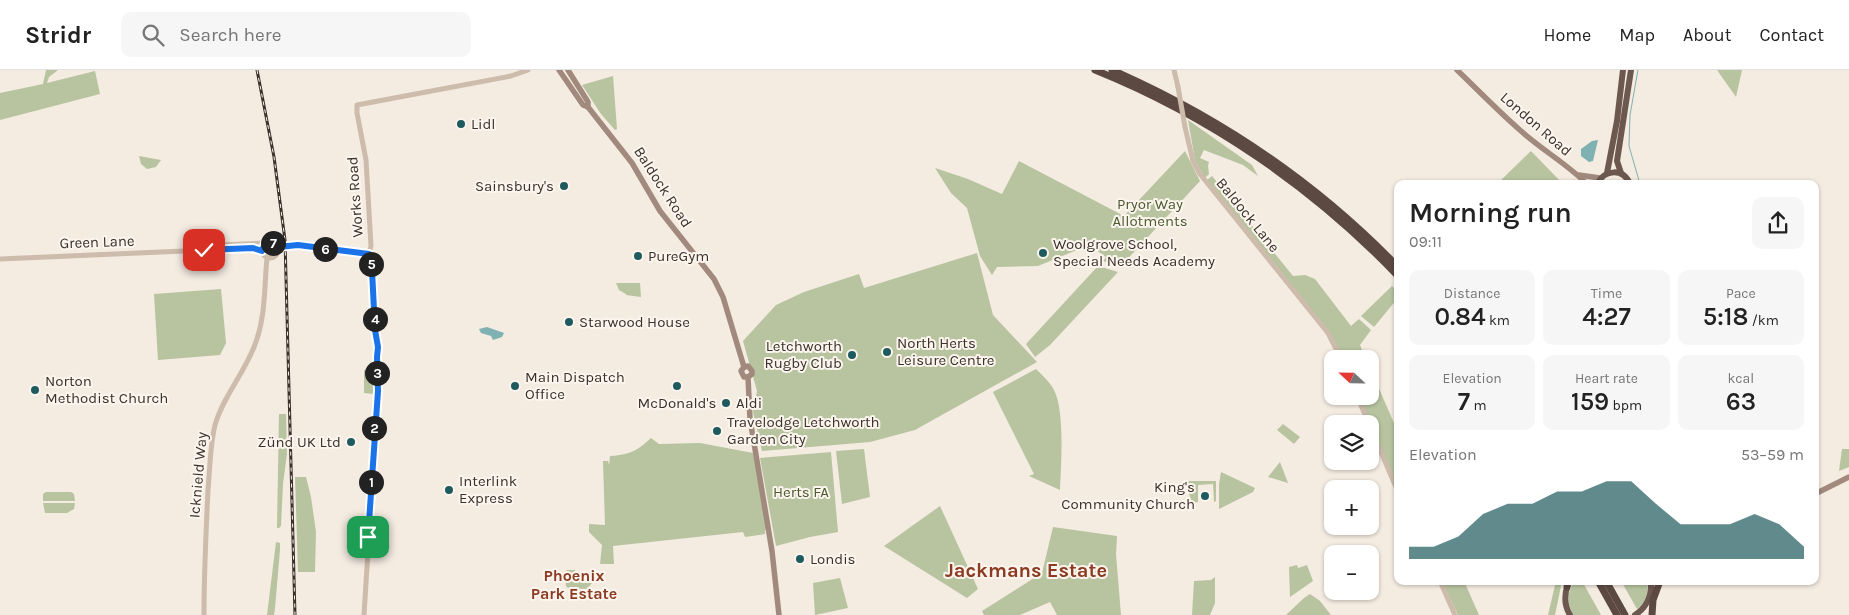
<!DOCTYPE html>
<meta charset="utf-8">
<style>
body{margin:0;font-family:Karla,sans-serif;background:#f6f6f6;color:#222;height:100vh;display:flex;flex-direction:column;font-size:19px;white-space:nowrap}
*{box-sizing:border-box;margin:0}
p{font-size:16px;color:#767676}
.icon{flex:none;width:28px;height:28px;fill:none;stroke:currentColor;stroke-width:2;stroke-linecap:round;stroke-linejoin:round}
.map{position:relative;flex:1;overflow:hidden}
.sheet{position:absolute;left:1394px;top:110px;width:425px;height:405px;display:flex;flex-direction:column;background:#fff;border-radius:10px;box-shadow:0 1px 4px #0004}
.sheet>*{flex:none}
.needle{width:32px;rotate:292deg}
.controls{position:absolute;left:1324px;top:280px;display:grid;gap:10px}
.controls a{display:grid;place-items:center;width:55px;height:55px;border-radius:10px;background:#fff;box-shadow:0 1px 4px #0004;font-size:25px}
.pin{position:absolute;display:grid;place-items:center;width:42px;height:42px;color:#fff;margin:-21px;border-radius:10px;box-shadow:0 2px 8px #0006}
.km{position:absolute;width:25px;height:25px;margin:-12px;border-radius:50%;background:#222;color:#fff;font-size:14px;line-height:25px;text-align:center}
.round{display:grid;place-items:center;flex:none;width:52px;height:52px;border-radius:10px;background:#f6f6f6}
.overview{display:flex;align-items:center;justify-content:space-between;height:85px;padding:0 15px}
h1{font-size:28px;font-weight:600;line-height:38px}
.metrics{display:grid;grid-template-columns:repeat(3,1fr);gap:8px;height:85px;padding:5px 15px}
.metrics div{display:grid;align-content:center;border-radius:10px;background:#f6f6f6;text-align:center}
.metrics b{font-size:25px;font-weight:600}
.metrics small{font-size:14px;font-weight:400}
.metrics p{font-size:14px}
.chart{height:140px;padding:10px 15px}
.chart p{display:flex;justify-content:space-between}
.chart svg{width:100%;height:90px;margin-top:5px;fill:#1f5a5e;opacity:.7}
header{display:flex;align-items:center;gap:30px;box-sizing:border-box;height:70px;padding:0 25px;background:#fff;border-bottom:1px solid #e0e0e0}
header strong{font-size:24px}
nav{display:flex;gap:28px;margin-inline-start:auto;font-size:18px}
.search{width:350px;height:45px;background:#f6f6f6;display:flex;align-items:center;gap:12px;box-sizing:border-box;padding:0 18px;border-radius:10px;color:#767676;font-size:19px}
.map>svg:first-child{display:block}
.green{fill:#b8c4a0}
.water{fill:#7fb0b2}
.lines{fill:none;stroke-linecap:round;stroke-linejoin:round}
.stream{stroke:#7fb0b2;stroke-width:1}
.tertiary{stroke:#cdbbac;stroke-width:5}
.secondary{stroke:#a18a7d;stroke-width:5.5}
.trunk{stroke:#6c584f;stroke-width:6}
.motorway{stroke:#5c4a42;stroke-width:7}
.rail-casing{stroke:#3b302b;stroke-width:3}
.rail{stroke:#fbf5ee;stroke-width:1;stroke-dasharray:4;stroke-linecap:butt}
.tertiary-bridge{stroke:#cdbbac;stroke-width:5}
.route-casing{stroke:#fff;stroke-width:10}
.route{stroke:#1a73e8;stroke-width:6}
.poi-dot{fill:#1f5a5e;stroke:#fbf5ee;stroke-width:2}
.labels{text-anchor:middle;dominant-baseline:central;stroke-width:4;stroke-linejoin:round;paint-order:stroke}
.poi-label{font-size:15px;fill:#3b302b;stroke:#fbf5ee;text-anchor:start}
.street-label{font-size:15px;fill:#3b302b;stroke:#fbf5ee}
.park-label{font-size:15px;fill:#4a5a2e;stroke:#fbf5ee}
.neighbourhood-label{font-size:16px;font-weight:bold;fill:#8c3b22;stroke:#fbf5ee}
.district-label{font-size:20px;font-weight:bold;fill:#8c3b22;stroke:#fbf5ee}
</style>
<header>
<strong>Stridr</strong>
<div class="search"><svg class="icon" aria-label="search" viewBox="0 0 24 24"><circle cx="10" cy="10" r="6"/><path d="M15 15l6 6"/></svg>Search here</div>
<nav><a>Home</a><a>Map</a><a>About</a><a>Contact</a></nav>
</header>
<div class="map">
<svg width="1849" height="545" viewBox="0 0 1849 545">
<rect width="100%" height="100%" fill="#f4ebe1"/>
<g class="green">
<polygon points="46,0 58,0 49,7 47,13 95,1 100,24 0,50 0,23 43,14"/>
<polygon points="1717,0 1742,0 1736,27"/>
<polygon points="613,6 617,59 615,60 601,44 582,15"/>
<polygon points="1188,50 1252,95 1258,106 1243,95 1204,80 1200,88 1209,92 1208,96 1209,104 1205,108 1195,90"/>
<polygon points="1185,81 1200,111 1120,197 1103,191 1106,187 1089,175 1038,196 997,197 992,205 980,186 967,138 951,123 935,98 968,109 1002,124 1019,91 1124,146"/>
<polygon points="1531,81 1563,114 1497,114"/>
<polygon points="139,86 161,90 156,97 147,99 141,94"/>
<polygon points="1212,106 1293,206 1305,205 1315,209 1351,256 1359,249 1371,260 1360,275 1366,289 1343,289 1331,265 1207,110"/>
<polygon points="977,183 993,245 1037,292 915,360 870,372 762,381 753,342 757,321 743,271 776,235 804,222 859,204 864,218"/>
<polygon points="1098,196 1118,202 1050,275 1035,287 1026,274"/>
<polygon points="616,213 640,213 641,227 626,225 626,224 619,220"/>
<polygon points="1392,216 1397,221 1397,229 1374,257 1361,246"/>
<polygon points="221,219 226,273 220,285 158,290 154,224"/>
<polygon points="1370,298 1397,360 1397,419 1359,326 1370,326"/>
<path d="M1036,299C1042,305 1050,312 1054,320C1065,341 1061,396 1060,420L1029,406L1034,404L993,322Z"/>
<polygon points="364,300 374,300 374,324 364,323"/>
<polygon points="279,344 286,344 287,384 283,414 281,456 279,458 277,458"/>
<polygon points="1283,354 1300,367 1294,374 1277,360"/>
<path d="M651,368L659,374L700,373L753,383L769,459L765,460V464L745,467L743,462L613,476L614,494H600L602,475L589,462V454L605,455L603,391H608L609,395L610,386C629,385 637,381 651,368Z"/>
<polygon points="864,379 870,427 842,434 836,381"/>
<polygon points="1842,379 1849,379 1849,397 1839,401"/>
<polygon points="831,382 838,462 810,467 776,476 760,388"/>
<polygon points="1280,392 1288,413 1268,407"/>
<polygon points="1221,402 1255,418 1253,422 1219,439 1219,414"/>
<polygon points="295,407 306,407 311,427 316,462 315,502 298,502"/>
<polygon points="1185,411 1216,411 1216,431 1214,432 1213,414 1198,415 1198,432 1192,433"/>
<polygon points="46,422 71,422 74,424 75,431 43,431 43,424"/>
<polygon points="43,433 75,433 74,439 67,443 45,443"/>
<polygon points="940,436 978,519 967,528 884,476"/>
<polygon points="1053,457 1117,466 1116,484 1121,545 1057,545 1050,532 1020,545 984,545 982,541 1042,503"/>
<polygon points="276,472 280,473 280,480 275,538 274,545 267,545"/>
<polygon points="1297,495 1298,498 1307,495 1313,511 1290,527 1289,497"/>
<polygon points="567,500 575,500 578,509 584,513 592,513 587,519 568,518 566,516 565,502"/>
<polygon points="1215,507 1215,533 1210,545 1192,545 1194,511 1211,510"/>
<polygon points="840,508 848,538 815,545 813,513"/>
<polygon points="1442,511 1464,511 1479,545 1458,545"/>
<polygon points="1556,511 1562,511 1555,545 1548,545"/>
<path d="M1574,511H1582L1601,545H1573C1567,533 1567,523 1574,511Z"/>
<path d="M1621,511H1648C1648,523 1646,532 1637,539Z"/>
<polygon points="1310,524 1320,531 1331,545 1286,545 1304,528"/>
</g>
<g class="water">
<polygon points="1598,70 1593,91 1589,92 1581,86 1581,79 1592,71"/>
<polygon points="487,257 504,263 502,267 493,270 491,266 481,263 479,259"/>
</g>
<g class="lines">
<polyline class="stream" points="1638,0 1630,45 1629,76 1640,114"/>
<g class="tertiary">
<polyline points="1174,0 1178,17"/>
<polyline points="1185,57 1193,91 1200,104 1328,263 1341,289"/>
<circle cx="270" cy="180" r="8"/>
<polyline points="293,176 369,184"/>
<polyline points="204,177 219,175 265,173"/>
<polyline points="0,189 253,178 262,181"/>
<polyline points="1357,326 1369,354"/>
<polyline points="1370,356 1398,422"/>
<polyline points="1440,511 1455,545"/>
<path d="M204,545C204,503 206,461 208,420C210,398 210,376 215,355C223,327 243,305 254,277C266,248 264,218 267,188"/>
<polyline points="364,545 378,321 377,287 379,277 375,260 372,200 369,184 371,176 366,90 357,43 357,35 511,6 528,0"/>
</g>
<g class="secondary">
<polyline points="559,0 583,35 588,37 632,93 660,141 714,209 723,227 744,297"/>
<polyline points="568,0 588,32 588,37"/>
<path d="M1457,0C1478,20 1499,42 1521,61C1542,80 1567,94 1587,114"/>
<polyline points="1579,105 1600,108"/>
<polyline points="744,297 748,296 752,301 752,304 748,307"/>
<polyline points="744,297 741,301 744,307 748,307"/>
<polyline points="748,307 750,349 772,481 779,545"/>
<polyline points="1815,424 1849,407"/>
</g>
<g class="trunk">
<polyline points="1607,103 1617,51 1623,0"/>
<polyline points="1621,103 1617,91 1631,0"/>
<path d="M1597,114C1605,99 1623,98 1630,114"/>
<path d="M1568,514C1564,525 1564,535 1570,545"/>
<path d="M1635,545C1647,537 1652,526 1651,511"/>
</g>
<g class="motorway">
<path d="M1095,0C1209,46 1313,117 1398,206"/>
<path d="M1112,0C1219,47 1317,113 1398,197"/>
<polyline points="1598,511 1617,545"/>
<polyline points="1606,511 1625,545"/>
<polyline points="1567,517 1568,511"/>
<polyline points="1652,545 1653,530 1660,511"/>
</g>
<g class="rail-casing">
<polyline id="rail" points="257,0 274,87 285,170 295,545"/>
</g>
<use href="#rail" class="rail"/>
<g class="tertiary-bridge">
<polyline points="1178,17 1185,57"/>
<polyline points="280,177 293,176"/>
</g>
</g>
<g class="lines">
<g class="route-casing">
<path id="route" d="M204,180L253,178L262,181L265,173C271,171 275,172 278,177L298,175L369,184L372,200L375,260L378,277L377,287L378,321L368,467"/>
</g>
<use href="#route" class="route"/>
</g>
<g class="poi-dot">
<circle cx="461" cy="54" r="5"/>
<circle cx="564" cy="116" r="5"/>
<circle cx="1043" cy="183" r="5"/>
<circle cx="638" cy="186" r="5"/>
<circle cx="569" cy="252" r="5"/>
<circle cx="887" cy="282" r="5"/>
<circle cx="852" cy="285" r="5"/>
<circle cx="515" cy="316" r="5"/>
<circle cx="677" cy="316" r="5"/>
<circle cx="35" cy="320" r="5"/>
<circle cx="726" cy="333" r="5"/>
<circle cx="717" cy="361" r="5"/>
<circle cx="351" cy="372" r="5"/>
<circle cx="449" cy="420" r="5"/>
<circle cx="1205" cy="426" r="5"/>
<circle cx="800" cy="489" r="5"/>
</g>
<g class="labels">
<g class="poi-label">
<text x="471" y="54">Lidl</text>
<text x="554" y="116" text-anchor="end">Sainsbury's</text>
<text x="1053" y="174">Woolgrove School,<tspan x="1053" dy="17">Special Needs Academy</tspan></text>
<text x="648" y="186">PureGym</text>
<text x="579" y="252">Starwood House</text>
<text x="897" y="273">North Herts<tspan x="897" dy="17">Leisure Centre</tspan></text>
<text x="842" y="276" text-anchor="end">Letchworth<tspan x="842" dy="17">Rugby Club</tspan></text>
<text x="525" y="307">Main Dispatch<tspan x="525" dy="17">Office</tspan></text>
<text x="45" y="311">Norton<tspan x="45" dy="17">Methodist Church</tspan></text>
<text x="677" y="333" text-anchor="middle">McDonald's</text>
<text x="736" y="333">Aldi</text>
<text x="727" y="352">Travelodge Letchworth<tspan x="727" dy="17">Garden City</tspan></text>
<text x="341" y="372" text-anchor="end">Zünd UK Ltd</text>
<text x="459" y="411">Interlink<tspan x="459" dy="17">Express</tspan></text>
<text x="1195" y="417" text-anchor="end">King's<tspan x="1195" dy="17">Community Church</tspan></text>
<text x="810" y="489">Londis</text>
</g>
<g class="street-label">
<text transform="translate(1536 54) rotate(41)">London Road</text>
<text transform="translate(663 117) rotate(57)">Baldock Road</text>
<text transform="translate(355 127) rotate(-94)">Works Road</text>
<text transform="translate(1248 145) rotate(51)">Baldock Lane</text>
<text transform="translate(97 172) rotate(-2)">Green Lane</text>
<text transform="translate(198 405) rotate(-85)">Icknield Way</text>
</g>
<g class="park-label">
<text x="1150" y="134">Pryor Way<tspan x="1150" dy="17">Allotments</tspan></text>
<text x="801" y="422">Herts FA</text>
</g>
<g class="neighbourhood-label">
<text x="574" y="505">Phoenix<tspan x="574" dy="18">Park Estate</tspan></text>
</g>
<g class="district-label">
<text x="1026" y="500">Jackmans Estate</text>
</g>
</g>
</svg>
<div class="controls">
<a><svg class="needle" viewBox="-14 -14 28 28"><path d="M0-13l5 13h-10z" fill="#e53935"/><path d="M0 13l5-13h-10z" fill="#767676"/></svg></a>
<a><svg class="icon" aria-label="layers" viewBox="0 0 24 24"><path d="M12 4l9 5-9 5-9-5zM3 14l9 5 9-5"/></svg></a>
<a>+</a>
<a>−</a>
</div>
<div class="pin" style="left:368px;top:467px;background:#1e9e55"><svg class="icon" aria-label="arrive" viewBox="0 0 24 24"><path d="M6 21V4h12l-3 4 3 4H6"/></svg></div>
<div class="pin" style="left:204px;top:180px;background:#d93025"><svg class="icon" aria-label="check" viewBox="0 0 24 24"><path d="M5 12l5 5 9-10"/></svg></div>
<b class="km" style="left:371px;top:412px">1</b>
<b class="km" style="left:374px;top:358px">2</b>
<b class="km" style="left:377px;top:303px">3</b>
<b class="km" style="left:375px;top:249px">4</b>
<b class="km" style="left:371px;top:194px">5</b>
<b class="km" style="left:325px;top:179px">6</b>
<b class="km" style="left:273px;top:173px">7</b>
<section class="sheet">
<div class="overview"><div><h1>Morning run</h1><p>09:11</p></div><a class="round"><svg class="icon" aria-label="share" viewBox="0 0 24 24"><path d="M12 15V3M7 8l5-5 5 5M5 13v7h14v-7"/></svg></a></div>
<div class="metrics">
<div><p>Distance</p><b>0.84<small> km</small></b></div>
<div><p>Time</p><b>4:27</b></div>
<div><p>Pace</p><b>5:18<small> /km</small></b></div>
</div>
<div class="metrics">
<div><p>Elevation</p><b>7<small> m</small></b></div>
<div><p>Heart rate</p><b>159<small> bpm</small></b></div>
<div><p>kcal</p><b>63</b></div>
</div>
<div class="chart"><p><span>Elevation</span>53–59 m</p>
<svg viewBox="0 0 160 44" preserveAspectRatio="none"><path d="M0 44V38L10 38L20 33L30 22L40 17L50 17L60 11L70 11L80 6L90 6L100 17L110 27L120 27L130 27L140 22L150 27L160 38V44z"/></svg>
</div>
</section>
</div>
